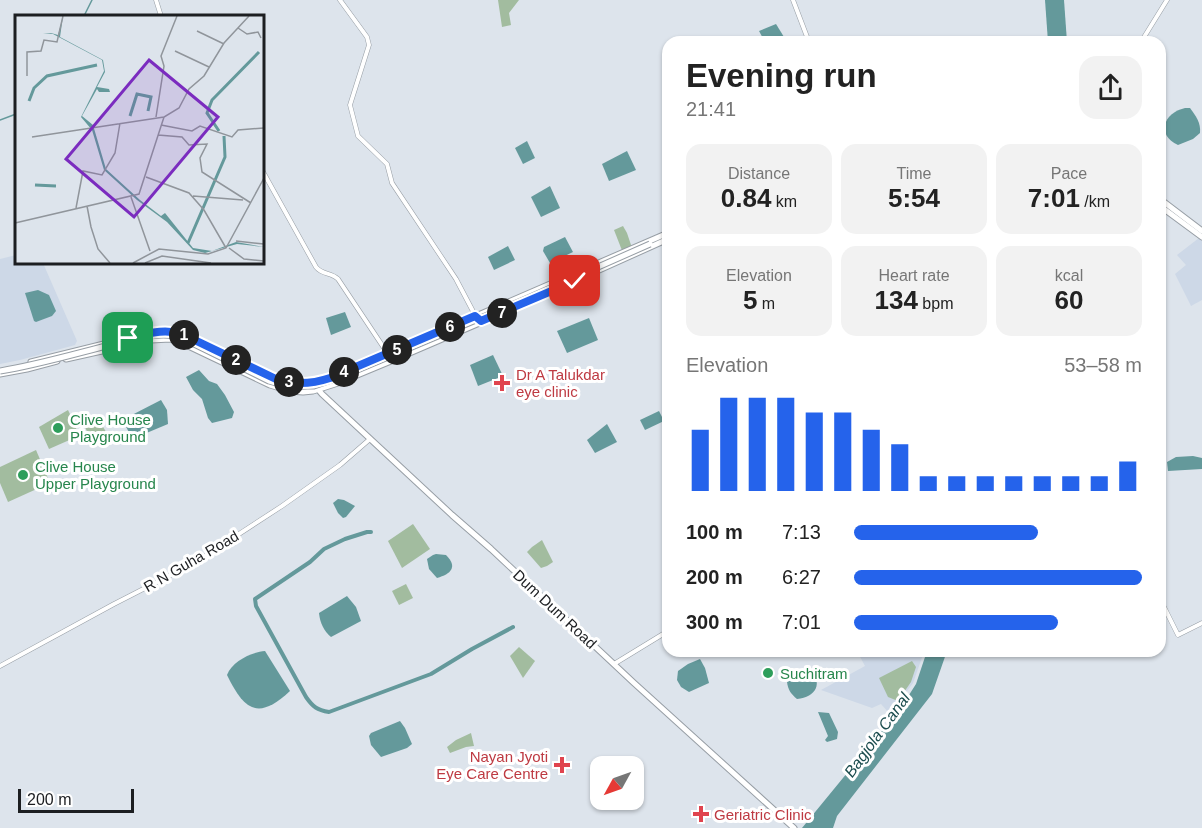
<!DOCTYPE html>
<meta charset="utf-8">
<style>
body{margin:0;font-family:Helvetica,sans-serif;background:#f2f2f2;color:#222;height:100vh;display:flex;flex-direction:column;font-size:22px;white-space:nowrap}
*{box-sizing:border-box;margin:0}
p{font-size:20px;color:#767676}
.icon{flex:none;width:33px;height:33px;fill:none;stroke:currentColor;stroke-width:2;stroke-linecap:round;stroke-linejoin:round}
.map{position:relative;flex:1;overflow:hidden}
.panel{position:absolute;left:662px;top:36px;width:504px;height:621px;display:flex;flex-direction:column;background:#fff;border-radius:18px;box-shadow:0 2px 4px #0004}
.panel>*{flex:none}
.needle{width:39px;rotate:230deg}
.buttons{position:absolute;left:590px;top:756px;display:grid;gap:12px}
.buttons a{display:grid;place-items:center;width:54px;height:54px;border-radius:12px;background:#fff;box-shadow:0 2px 4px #0004;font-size:30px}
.scale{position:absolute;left:18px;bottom:15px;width:116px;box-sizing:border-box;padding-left:6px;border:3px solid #1c1e21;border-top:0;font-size:16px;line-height:21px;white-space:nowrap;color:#1c1e21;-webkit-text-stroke:4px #fff;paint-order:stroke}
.pin{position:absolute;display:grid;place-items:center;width:51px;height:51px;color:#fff;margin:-26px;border-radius:12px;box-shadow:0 3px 9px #0006}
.km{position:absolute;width:30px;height:30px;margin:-15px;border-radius:50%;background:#222;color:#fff;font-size:16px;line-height:30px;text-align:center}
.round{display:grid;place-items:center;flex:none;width:63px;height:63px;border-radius:18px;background:#f2f2f2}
.summary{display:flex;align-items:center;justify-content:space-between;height:102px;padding:0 24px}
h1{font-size:33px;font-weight:700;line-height:45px}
.figures{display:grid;grid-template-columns:repeat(3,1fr);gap:9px;height:102px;padding:6px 24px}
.figures div{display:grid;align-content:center;border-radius:15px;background:#f2f2f2;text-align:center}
.figures b{font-size:26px;font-weight:700}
.figures small{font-size:16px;font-weight:400}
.figures p{font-size:16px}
.chart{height:168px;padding:12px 24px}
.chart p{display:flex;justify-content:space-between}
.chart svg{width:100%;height:108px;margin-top:6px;stroke:#2563eb;stroke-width:6}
ul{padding:0 24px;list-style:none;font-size:20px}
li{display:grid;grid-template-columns:96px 72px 1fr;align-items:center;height:45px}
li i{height:15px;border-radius:8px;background:#2563eb}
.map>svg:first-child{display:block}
.built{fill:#cdd8e7}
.green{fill:#a2bc9f}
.water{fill:#64999b}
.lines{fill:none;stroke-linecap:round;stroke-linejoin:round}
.stream{stroke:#64999b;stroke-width:1.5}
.canal{stroke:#64999b;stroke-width:4}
.minor-casing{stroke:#979ea5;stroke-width:5}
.major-casing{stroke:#979ea5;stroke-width:7}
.minor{stroke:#fff;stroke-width:4}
.major{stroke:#fff;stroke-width:5}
.major-bridge-casing{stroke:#979ea5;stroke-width:7;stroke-linecap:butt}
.major-bridge{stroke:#fff;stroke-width:5}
.route-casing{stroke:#fff;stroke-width:12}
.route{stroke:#2563eb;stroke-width:8}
.health-dot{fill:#e0444e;stroke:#fff;stroke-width:2}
.leisure-dot{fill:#2e9e5b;stroke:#fff;stroke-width:2}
.labels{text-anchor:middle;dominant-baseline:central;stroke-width:6;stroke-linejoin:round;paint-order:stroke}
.health-label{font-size:15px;fill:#be3a42;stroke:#fff;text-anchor:start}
.leisure-label{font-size:15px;fill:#27864d;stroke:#fff;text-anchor:start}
.street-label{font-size:15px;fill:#1c1e21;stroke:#fff}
.water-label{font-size:16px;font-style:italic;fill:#1b4c4e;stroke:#fff}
.inset-river{fill:none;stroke:#64999b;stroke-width:3}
.inset-road{fill:none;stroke:#90959b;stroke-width:1.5}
.view{fill:#7b2cbf;fill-opacity:0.15;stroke:#7b2cbf;stroke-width:3}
.inset-edge{fill:none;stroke:#1c1e21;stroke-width:3}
</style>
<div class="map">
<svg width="1202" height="828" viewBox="0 0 1202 828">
<rect width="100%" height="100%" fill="#dde4ec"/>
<g class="built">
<polygon points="1199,238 1202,241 1202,300 1191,306 1175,274 1186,265 1177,255"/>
<polygon points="16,255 16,262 43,263 77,341 75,345 20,360 0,364 0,259"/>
<polygon points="857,651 923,651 924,652 913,683 890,714 881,704 872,708 821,690 865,666"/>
</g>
<g class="green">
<polygon points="498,0 519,0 509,13 511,25 502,27"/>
<polygon points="623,226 627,233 632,248 623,253 614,230"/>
<polygon points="68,410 76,427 77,435 74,438 49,449 39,427"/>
<polygon points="99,420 109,437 93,445 85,427"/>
<polygon points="36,450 50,483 8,502 0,483 0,467"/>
<polygon points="413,524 430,549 402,568 388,541"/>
<polygon points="542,540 553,562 547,566 541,568 527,552 532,547"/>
<polygon points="406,584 413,598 399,605 392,591"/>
<polygon points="519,647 535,661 523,678 510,656"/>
<polygon points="912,661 916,667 911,682 898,701 888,697 879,678"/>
<polygon points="471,733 474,746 466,747 450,753 447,747 456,740"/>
</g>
<g class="water">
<polygon points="1045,0 1064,0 1067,42 1048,42"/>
<polygon points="776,24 784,37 773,42 765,42 759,31"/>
<path d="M1185,108H1190C1196,116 1201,123 1200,133L1193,139L1178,145C1156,135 1163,113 1185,108Z"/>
<polygon points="527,141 535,158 523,164 515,148"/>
<polygon points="627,151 636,170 609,181 602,164"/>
<polygon points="550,186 560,208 541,217 531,197"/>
<polygon points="565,237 573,252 550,263 543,251 544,247"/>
<polygon points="508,246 515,260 494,270 488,257"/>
<polygon points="38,290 49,295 56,311 52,316 36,322 34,321 25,293"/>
<polygon points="345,312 351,327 331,335 326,318"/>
<polygon points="589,318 598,340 567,353 557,331"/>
<polygon points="493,355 503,376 478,386 470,365"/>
<polygon points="199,370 209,381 217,384 225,395 234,412 232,418 212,423 208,418 202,399 193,390 186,377"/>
<polygon points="161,400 167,410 168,424 137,437 132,438 124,423 126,418"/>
<polygon points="659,411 664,421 645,430 640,420"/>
<polygon points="607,424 617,442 595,453 587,440"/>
<polygon points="1193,456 1202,458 1202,469 1168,471 1167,462 1176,457"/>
<polygon points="338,499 344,500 355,506 346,517 343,518 338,513 333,503"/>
<path d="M436,554L446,555C458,567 451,574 437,578L429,569L427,559L433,555Z"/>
<path d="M347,596L356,607L361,621L331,637C324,631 320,623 319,613Z"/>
<path d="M265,651L290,691C258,721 244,710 227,675C232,661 252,652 265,651Z"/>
<polygon points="927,651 947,651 932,694 837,816 833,828 802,828 902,706 916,684"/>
<polygon points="700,659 705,668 709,683 689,692 681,687 677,680 678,671 688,664"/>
<path d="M805,668H809C824,683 816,697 797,699C791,694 788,690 787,682L793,675Z"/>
<polygon points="818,712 829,713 838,732 837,739 827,742 825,740 828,736"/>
<polygon points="400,721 405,728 412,744 407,748 381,757 371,745 369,736 371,733"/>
</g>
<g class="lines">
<g class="stream">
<polyline points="84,16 92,0"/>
<polyline points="0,120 16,114"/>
</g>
<path class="canal" d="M371,532H367L345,539L324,549L310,562L255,599L256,606L306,697C313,707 317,710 329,712L431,674L472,649L513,627"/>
<g class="minor-casing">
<g id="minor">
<polyline points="156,0 161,16"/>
<polyline points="340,0 367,37 369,45 350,105 358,136 387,164 392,183 456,279 476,317"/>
<polyline points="793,0 809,42"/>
<polyline points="1141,42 1167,0"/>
<path d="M262,170L316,267C322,275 331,272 338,279L388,354"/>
<polyline points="1160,599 1178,635 1202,623"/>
<polyline points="614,664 668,631"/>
<polyline points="0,666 114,604 196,562 282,506 340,465 370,439"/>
</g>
</g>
<g class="major-casing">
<g id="major">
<polyline points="1160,199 1202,231"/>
<polyline points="1160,206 1202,237"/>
<path d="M139,336C154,332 166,329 182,334L278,380C296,385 312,384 330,378L483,313L668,233"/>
<polyline points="66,359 151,340 170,339 180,342 270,385 290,391 303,392 313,391 338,383 391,361 519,306 668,239"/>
<polyline points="31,362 112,342"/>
<polyline points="0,374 27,369 57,361"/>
<polyline points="317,388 322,394 452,515 491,549 634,683 794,828"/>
</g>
</g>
<use href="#minor" class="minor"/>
<use href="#major" class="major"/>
<g class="major-bridge-casing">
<path id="major-bridge" d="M0,371C37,365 74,354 110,345C132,340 157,331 180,337L269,381L283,385L295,386H314L343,376L528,298L650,244"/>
</g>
<use href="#major-bridge" class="major-bridge"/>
</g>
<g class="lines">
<g class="route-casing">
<path id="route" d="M128,338C147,334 163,328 182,334L278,380C296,385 312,384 330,378L475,316L481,321L575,281"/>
</g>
<use href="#route" class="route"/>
</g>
<g class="health-dot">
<path d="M499 374h6v6h6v6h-6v6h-6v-6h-6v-6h6z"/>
<path d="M559 756h6v6h6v6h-6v6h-6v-6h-6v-6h6z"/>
<path d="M698 805h6v6h6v6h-6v6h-6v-6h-6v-6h6z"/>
</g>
<g class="leisure-dot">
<circle cx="58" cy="428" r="6"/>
<circle cx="23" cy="475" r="6"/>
<circle cx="768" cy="673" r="6"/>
</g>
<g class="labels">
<g class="health-label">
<text x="516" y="374">Dr A Talukdar<tspan x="516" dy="17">eye clinic</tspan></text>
<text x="548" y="756" text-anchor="end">Nayan Jyoti<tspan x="548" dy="17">Eye Care Centre</tspan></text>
<text x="714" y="814">Geriatric Clinic</text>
</g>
<g class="leisure-label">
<text x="70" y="419">Clive House<tspan x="70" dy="17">Playground</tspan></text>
<text x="35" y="466">Clive House<tspan x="35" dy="17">Upper Playground</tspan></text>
<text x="780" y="673">Suchitram</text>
</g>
<g class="street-label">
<text transform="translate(191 561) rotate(-30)">R N Guha Road</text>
<text transform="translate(555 609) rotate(43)">Dum Dum Road</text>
</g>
<g class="water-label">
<text transform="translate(877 735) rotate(-54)">Bagjola Canal</text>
</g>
</g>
<g transform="translate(15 15)">
<rect width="249" height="249" fill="#dde4ec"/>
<path d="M48,1L45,22L88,45L90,57L82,72L94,74L95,77H84L82,74L67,101L78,110L91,154L125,185L146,201L150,198L178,233L197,236L221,227L249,232L222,229L190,238L178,235L152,207L122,185L89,155L77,115L66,102L89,56L87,45L38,19L28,18H36L43,20Z" fill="#64999b"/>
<path class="inset-river" d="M14,86L19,73L32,61L82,50M115,101L122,79L136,82L133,96M204,116L192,98L197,85L244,37M20,170L41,171M173,228L210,142L209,121"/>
<path class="inset-road" d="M223,13L232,19L243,17L246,23M182,16L209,29M160,36L194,52M12,61V37L26,36L29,25L42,27L48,1M141,102L149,51L146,41L162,1M146,110L177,116L185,111L217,122L223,115L249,113M143,120L167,122L174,130L192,129L185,143L187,157L236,188M17,122L149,102M131,162L174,178L189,195L211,233M178,181L228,185M116,182L135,236M72,191L76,212M61,193L68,156L87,160L100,138L105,108M0,208L124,179L149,102L164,93L174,74L189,61L209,28L234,1M76,212L83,234L95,248M221,226L249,229M214,233L229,244L249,246M118,248L144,234L193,239L211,233L249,163M130,248L147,241L196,248"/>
<path class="view" d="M134,45L203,102L119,202L51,144Z"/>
<rect width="249" height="249" class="inset-edge"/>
</g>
</svg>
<div class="buttons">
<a><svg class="needle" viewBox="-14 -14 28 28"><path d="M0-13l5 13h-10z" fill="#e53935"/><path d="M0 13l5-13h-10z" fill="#767676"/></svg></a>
</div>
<div class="scale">200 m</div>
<div class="pin" style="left:128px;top:338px;background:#1e9e55"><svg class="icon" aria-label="arrive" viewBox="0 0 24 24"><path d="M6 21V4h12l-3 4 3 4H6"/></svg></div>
<div class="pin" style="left:575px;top:281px;background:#d93025"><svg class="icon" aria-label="check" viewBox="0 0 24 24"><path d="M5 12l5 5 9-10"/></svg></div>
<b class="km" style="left:184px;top:335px">1</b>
<b class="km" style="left:236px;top:360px">2</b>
<b class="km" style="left:289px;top:382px">3</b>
<b class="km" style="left:344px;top:372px">4</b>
<b class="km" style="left:397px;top:350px">5</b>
<b class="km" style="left:450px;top:327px">6</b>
<b class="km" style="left:502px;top:313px">7</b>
<section class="panel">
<div class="summary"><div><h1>Evening run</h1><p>21:41</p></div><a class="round"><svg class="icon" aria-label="share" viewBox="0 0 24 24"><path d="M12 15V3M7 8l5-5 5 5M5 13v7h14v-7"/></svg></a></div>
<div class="figures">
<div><p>Distance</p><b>0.84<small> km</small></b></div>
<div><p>Time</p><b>5:54</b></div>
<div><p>Pace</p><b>7:01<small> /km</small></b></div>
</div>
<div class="figures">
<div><p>Elevation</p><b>5<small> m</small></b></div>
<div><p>Heart rate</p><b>134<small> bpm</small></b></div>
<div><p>kcal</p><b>60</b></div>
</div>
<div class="chart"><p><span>Elevation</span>53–58 m</p>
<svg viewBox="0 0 160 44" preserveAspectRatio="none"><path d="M5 44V19M15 44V6M25 44V6M35 44V6M45 44V12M55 44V12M65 44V19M75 44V25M85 44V38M95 44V38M105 44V38M115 44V38M125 44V38M135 44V38M145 44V38M155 44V32"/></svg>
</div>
<ul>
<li><b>100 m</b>7:13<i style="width:64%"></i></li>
<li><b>200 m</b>6:27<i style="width:100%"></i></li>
<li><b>300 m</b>7:01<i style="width:71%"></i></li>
</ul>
</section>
</div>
